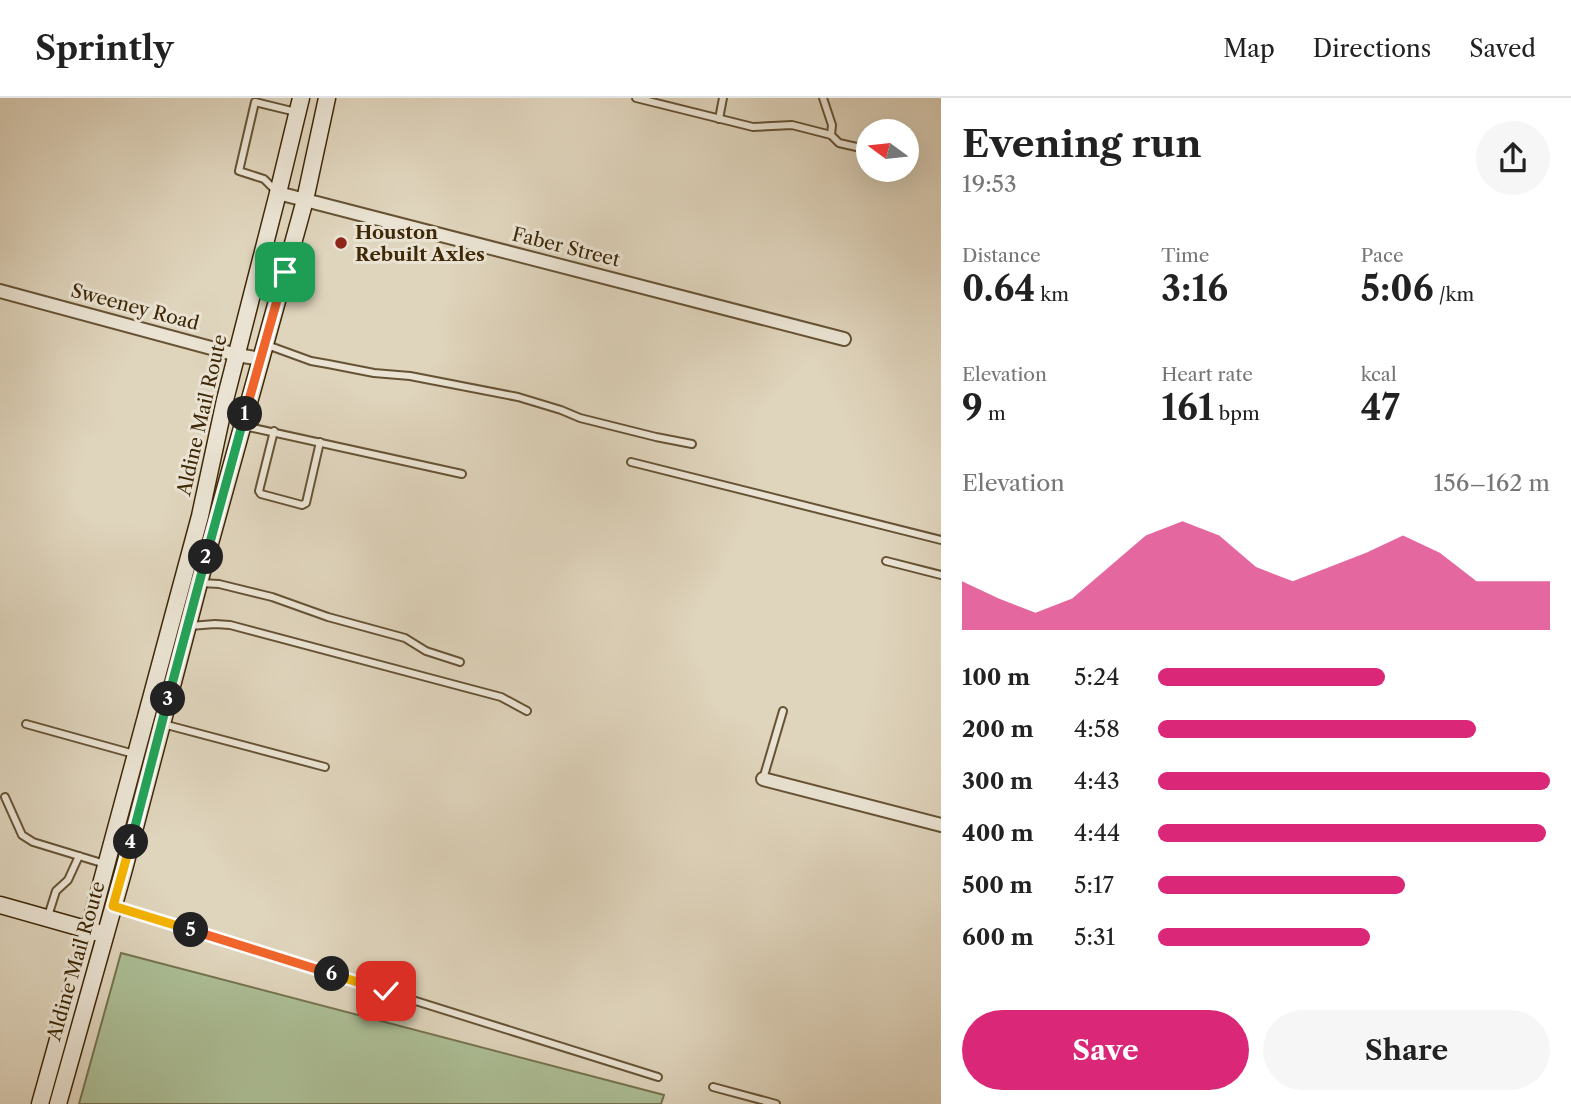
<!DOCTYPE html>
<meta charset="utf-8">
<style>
body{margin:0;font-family:"Libre Caslon Text",serif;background:#f6f6f6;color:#222;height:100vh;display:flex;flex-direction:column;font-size:26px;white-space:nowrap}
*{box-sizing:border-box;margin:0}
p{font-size:23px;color:#767676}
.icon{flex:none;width:38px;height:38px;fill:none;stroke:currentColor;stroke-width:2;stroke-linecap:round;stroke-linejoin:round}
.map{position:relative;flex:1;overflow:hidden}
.sheet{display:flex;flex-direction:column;background:#fff;width:630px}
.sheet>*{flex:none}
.needle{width:46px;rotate:285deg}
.tools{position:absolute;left:856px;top:21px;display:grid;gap:14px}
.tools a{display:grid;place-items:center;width:63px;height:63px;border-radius:50%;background:#fff;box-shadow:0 7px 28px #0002;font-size:35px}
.pin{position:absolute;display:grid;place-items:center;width:60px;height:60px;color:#fff;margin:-30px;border-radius:14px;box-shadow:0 4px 10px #0006}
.km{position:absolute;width:35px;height:35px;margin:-18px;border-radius:50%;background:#222;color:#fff;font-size:19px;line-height:35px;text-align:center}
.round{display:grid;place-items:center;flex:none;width:74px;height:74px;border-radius:37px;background:#f6f6f6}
.overview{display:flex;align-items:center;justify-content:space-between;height:119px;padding:0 21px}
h1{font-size:38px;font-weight:700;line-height:52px}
.stats{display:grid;grid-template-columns:repeat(3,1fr);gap:10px;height:119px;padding:7px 21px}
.stats div{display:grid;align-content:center}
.stats b{font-size:35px;font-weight:700}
.stats small{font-size:19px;font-weight:400}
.stats p{font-size:19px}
.chart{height:196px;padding:14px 21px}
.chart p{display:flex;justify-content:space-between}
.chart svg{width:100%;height:126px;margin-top:7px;fill:#db2777;opacity:.7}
.cta{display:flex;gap:14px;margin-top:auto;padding:14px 21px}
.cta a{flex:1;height:80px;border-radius:42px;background:#db2777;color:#fff;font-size:28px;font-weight:700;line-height:80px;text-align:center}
.cta a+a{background:#f6f6f6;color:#222}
ul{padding:0 21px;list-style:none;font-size:23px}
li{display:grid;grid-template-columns:112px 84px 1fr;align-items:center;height:52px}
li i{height:18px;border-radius:9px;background:#db2777}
header{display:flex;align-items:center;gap:42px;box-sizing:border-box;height:98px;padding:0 35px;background:#fff;border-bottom:2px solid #e0e0e0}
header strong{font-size:33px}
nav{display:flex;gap:38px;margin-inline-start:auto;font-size:24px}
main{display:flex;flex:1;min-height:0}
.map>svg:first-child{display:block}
.grass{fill:#acbe96;stroke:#75734e;stroke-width:2}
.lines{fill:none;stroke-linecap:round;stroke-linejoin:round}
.lane-casing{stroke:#665334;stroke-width:10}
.street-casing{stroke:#665334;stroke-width:16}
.secondary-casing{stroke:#3e2806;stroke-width:19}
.lane{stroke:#eae3d3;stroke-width:6}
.street{stroke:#eae3d3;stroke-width:12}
.secondary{stroke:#eae3d3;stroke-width:16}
.split-1-casing{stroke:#fff;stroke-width:14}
.split-2-casing{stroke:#fff;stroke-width:14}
.split-3-casing{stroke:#fff;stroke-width:14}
.split-4-casing{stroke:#fff;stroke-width:14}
.split-5-casing{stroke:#fff;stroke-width:14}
.split-6-casing{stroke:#fff;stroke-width:14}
.split-7-casing{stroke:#fff;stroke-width:14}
.split-1{stroke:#f0652b;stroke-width:9}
.split-2{stroke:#22a559;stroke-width:9}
.split-3{stroke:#22a559;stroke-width:9}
.split-4{stroke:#22a559;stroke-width:9}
.split-5{stroke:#f5b400;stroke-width:9}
.split-6{stroke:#f0652b;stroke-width:9}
.split-7{stroke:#f5b400;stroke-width:9}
.poi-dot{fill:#8f2418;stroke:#eae3d3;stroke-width:2.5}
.labels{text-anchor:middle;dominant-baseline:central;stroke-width:6;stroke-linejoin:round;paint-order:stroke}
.poi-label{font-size:19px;font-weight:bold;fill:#3e2806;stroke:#eae3d3;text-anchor:start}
.street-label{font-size:19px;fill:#3e2806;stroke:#eae3d3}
</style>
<header>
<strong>Sprintly</strong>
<nav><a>Map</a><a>Directions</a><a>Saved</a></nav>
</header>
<main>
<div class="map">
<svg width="941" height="1006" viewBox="0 0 941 1006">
<rect width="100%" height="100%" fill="#dfd4bc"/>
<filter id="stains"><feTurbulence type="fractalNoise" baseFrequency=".00286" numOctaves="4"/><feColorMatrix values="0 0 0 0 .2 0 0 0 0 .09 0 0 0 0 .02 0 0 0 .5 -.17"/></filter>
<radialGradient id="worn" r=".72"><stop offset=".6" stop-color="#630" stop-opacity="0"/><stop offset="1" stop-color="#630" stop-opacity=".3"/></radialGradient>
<polygon class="grass" points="121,855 664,997 661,1006 79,1006"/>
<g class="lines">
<g class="lane-casing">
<g id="lane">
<polyline points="636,0 753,29 792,27 831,37 839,45 861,50"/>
<polyline points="823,0 832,27 831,37"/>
<polyline points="719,21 723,0"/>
<polyline points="277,94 264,81 239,73 255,4 296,14"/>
<polyline points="267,247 311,263 328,266 374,275 410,278 518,299 561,312 580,320 656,339 692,346"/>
<polyline points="244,328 462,376"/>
<polyline points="274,333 259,393 261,396 302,407 306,405 320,344"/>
<polyline points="631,364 941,442"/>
<polyline points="886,463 941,477"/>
<polyline points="201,485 219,486 272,499 328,519 405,540 426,553 460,564"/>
<polyline points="190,528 215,526 230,527 501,599 527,613"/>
<polyline points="26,626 134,656"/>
<polyline points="163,626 325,669"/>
<polyline points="763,681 783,613"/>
<polyline points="5,699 22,737 33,744 105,766"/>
<polyline points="116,809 658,979"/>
<polyline points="48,818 56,793 68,782 79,758"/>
<polyline points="713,989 776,1006"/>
</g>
</g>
<g class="street-casing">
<g id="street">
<polyline points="278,95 844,241"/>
<polyline points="0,193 237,257 261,261"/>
<polyline points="763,681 941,727"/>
</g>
</g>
<g class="secondary-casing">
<g id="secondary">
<polyline points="0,807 96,834"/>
<polyline points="40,1006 93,816 200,418 225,302 278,95 301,0"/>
<polyline points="58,1006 124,771 199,485 305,102 327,0"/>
</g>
</g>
<use href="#lane" class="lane"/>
<use href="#street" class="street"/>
<use href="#secondary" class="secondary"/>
</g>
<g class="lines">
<g class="split-1-casing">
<polyline id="split-1" points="245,316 285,174"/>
</g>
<g class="split-2-casing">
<polyline id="split-2" points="206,459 245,316"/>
</g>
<g class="split-3-casing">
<polyline id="split-3" points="168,601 206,459"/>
</g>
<g class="split-4-casing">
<polyline id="split-4" points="131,744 168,601"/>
</g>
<g class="split-5-casing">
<polyline id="split-5" points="131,744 113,808 191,832"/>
</g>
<g class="split-6-casing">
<polyline id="split-6" points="191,832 332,876"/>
</g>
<g class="split-7-casing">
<polyline id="split-7" points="332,876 386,893"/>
</g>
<use href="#split-1" class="split-1"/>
<use href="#split-2" class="split-2"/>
<use href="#split-3" class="split-3"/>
<use href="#split-4" class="split-4"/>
<use href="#split-5" class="split-5"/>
<use href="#split-6" class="split-6"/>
<use href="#split-7" class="split-7"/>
</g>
<circle class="poi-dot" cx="341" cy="145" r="7"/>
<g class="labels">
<g class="poi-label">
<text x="355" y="134">Houston<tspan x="355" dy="22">Rebuilt Axles</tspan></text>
</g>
<g class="street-label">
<text transform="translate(566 149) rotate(14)">Faber Street</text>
<text transform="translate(135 209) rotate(15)">Sweeney Road</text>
<text transform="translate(202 317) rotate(-77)">Aldine Mail Route</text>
<text transform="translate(76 863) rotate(-74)">Aldine Mail Route</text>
</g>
</g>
<rect width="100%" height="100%" filter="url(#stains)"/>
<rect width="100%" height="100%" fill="url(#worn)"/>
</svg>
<div class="tools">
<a><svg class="needle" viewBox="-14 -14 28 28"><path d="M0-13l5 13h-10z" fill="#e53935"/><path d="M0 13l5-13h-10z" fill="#767676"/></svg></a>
</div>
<div class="pin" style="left:285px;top:174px;background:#1e9e55"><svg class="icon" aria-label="arrive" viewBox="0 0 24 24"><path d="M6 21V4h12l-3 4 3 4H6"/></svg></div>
<div class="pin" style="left:386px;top:893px;background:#d93025"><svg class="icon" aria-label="check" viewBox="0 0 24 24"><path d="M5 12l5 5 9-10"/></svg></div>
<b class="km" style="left:245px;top:316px">1</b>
<b class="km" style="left:206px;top:459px">2</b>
<b class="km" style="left:168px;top:601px">3</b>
<b class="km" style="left:131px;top:744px">4</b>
<b class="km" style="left:191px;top:832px">5</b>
<b class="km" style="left:332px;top:876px">6</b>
</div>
<section class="sheet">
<div class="overview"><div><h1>Evening run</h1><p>19:53</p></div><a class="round"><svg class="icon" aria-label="share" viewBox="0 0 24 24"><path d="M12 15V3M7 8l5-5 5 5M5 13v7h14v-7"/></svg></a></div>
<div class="stats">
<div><p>Distance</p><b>0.64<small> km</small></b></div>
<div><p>Time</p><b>3:16</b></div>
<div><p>Pace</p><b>5:06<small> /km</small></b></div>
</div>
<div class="stats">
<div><p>Elevation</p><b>9<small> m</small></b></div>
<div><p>Heart rate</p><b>161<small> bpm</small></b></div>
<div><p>kcal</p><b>47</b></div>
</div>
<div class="chart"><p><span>Elevation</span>156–162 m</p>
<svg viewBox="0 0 160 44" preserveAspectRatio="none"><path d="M0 44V27L10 33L20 38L30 33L40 22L50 11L60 6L70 11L80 22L90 27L100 22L110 17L120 11L130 17L140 27L150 27L160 27V44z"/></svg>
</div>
<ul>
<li><b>100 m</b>5:24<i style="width:58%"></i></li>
<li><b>200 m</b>4:58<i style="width:81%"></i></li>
<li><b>300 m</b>4:43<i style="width:100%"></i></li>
<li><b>400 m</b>4:44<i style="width:99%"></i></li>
<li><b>500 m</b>5:17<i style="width:63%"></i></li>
<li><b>600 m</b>5:31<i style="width:54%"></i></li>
</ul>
<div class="cta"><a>Save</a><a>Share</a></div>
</section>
</main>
